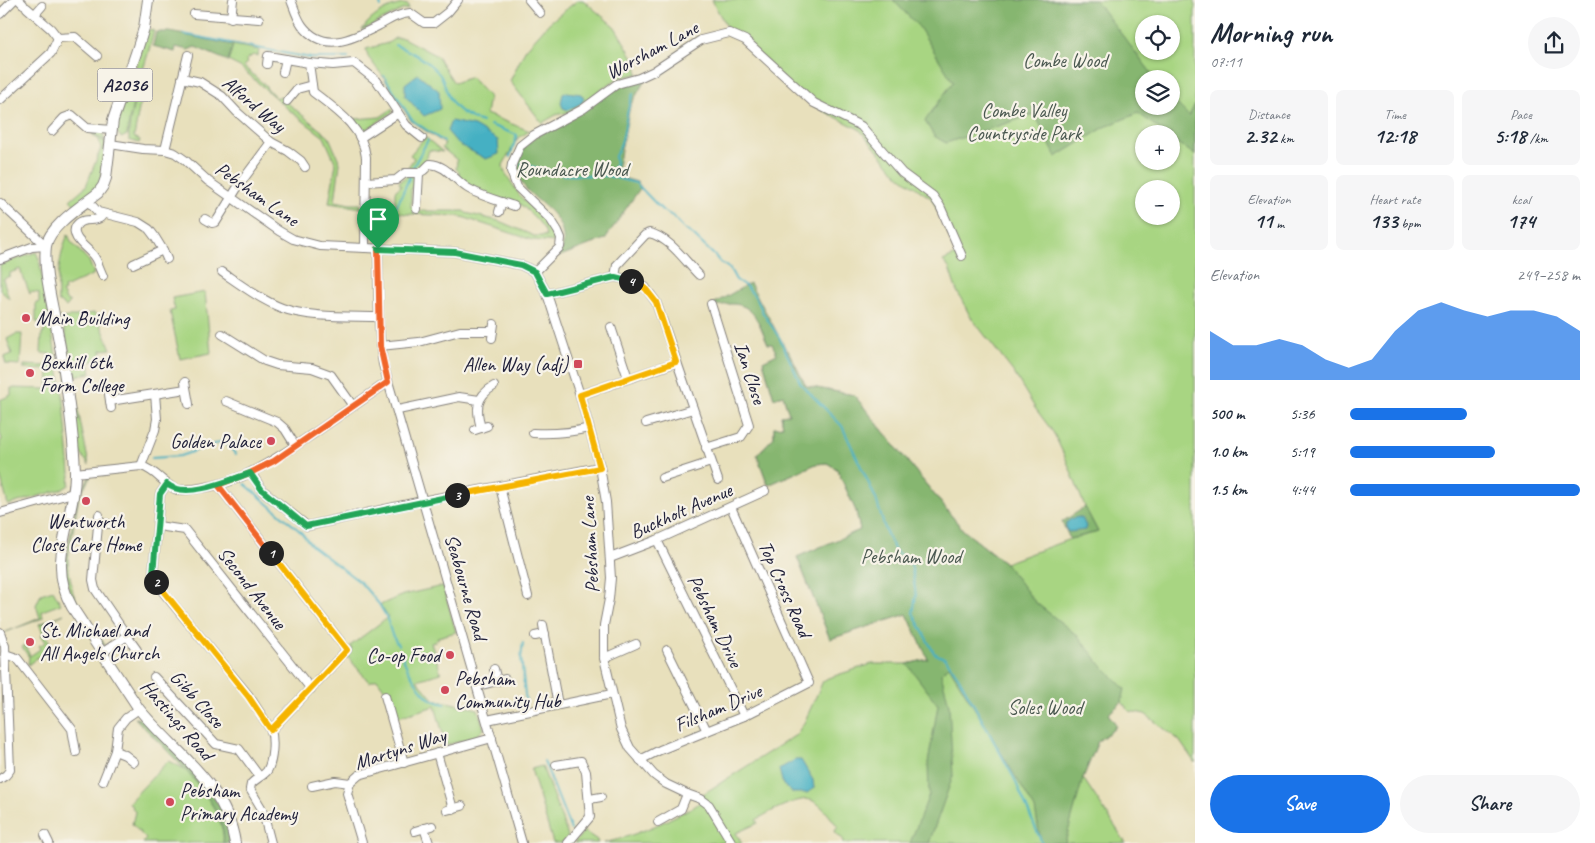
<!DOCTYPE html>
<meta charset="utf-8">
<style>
body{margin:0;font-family:Caveat,sans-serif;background:#f6f6f7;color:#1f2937;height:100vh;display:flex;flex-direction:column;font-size:19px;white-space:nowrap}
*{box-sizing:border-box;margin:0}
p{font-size:16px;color:#747a83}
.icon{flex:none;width:28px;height:28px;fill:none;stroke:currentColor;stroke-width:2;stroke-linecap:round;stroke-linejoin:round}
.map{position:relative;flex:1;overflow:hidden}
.side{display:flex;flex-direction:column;background:#fff;width:400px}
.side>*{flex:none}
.controls{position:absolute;left:1135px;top:15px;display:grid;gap:10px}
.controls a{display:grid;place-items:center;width:45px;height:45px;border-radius:50%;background:#fff;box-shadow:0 1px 4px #0004;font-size:25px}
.pin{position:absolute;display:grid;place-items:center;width:42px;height:42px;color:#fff;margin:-51px -21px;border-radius:50% 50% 50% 0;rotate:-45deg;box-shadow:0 0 5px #0007}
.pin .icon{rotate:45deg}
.km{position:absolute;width:25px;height:25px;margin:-12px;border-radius:50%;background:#222;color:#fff;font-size:14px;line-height:25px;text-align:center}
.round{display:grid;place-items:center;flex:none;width:52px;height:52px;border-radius:26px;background:#f6f6f7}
.summary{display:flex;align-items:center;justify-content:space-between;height:85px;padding:0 15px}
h1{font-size:28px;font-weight:700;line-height:38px}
.figures{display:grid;grid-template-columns:repeat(3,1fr);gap:8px;height:85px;padding:5px 15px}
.figures div{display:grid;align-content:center;border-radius:8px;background:#f6f6f7;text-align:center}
.figures b{font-size:21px;font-weight:700}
.figures small{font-size:14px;font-weight:400}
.figures p{font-size:14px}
.chart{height:140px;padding:10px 15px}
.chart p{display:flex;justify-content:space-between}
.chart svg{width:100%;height:90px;margin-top:5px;fill:#1a73e8;opacity:.7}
.primary-button{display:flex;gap:10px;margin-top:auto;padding:10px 15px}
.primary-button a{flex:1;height:58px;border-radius:30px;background:#1a73e8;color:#fff;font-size:20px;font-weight:700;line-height:58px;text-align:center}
.primary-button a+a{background:#f6f6f7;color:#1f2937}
ul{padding:0 15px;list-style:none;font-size:16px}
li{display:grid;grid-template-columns:80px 60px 1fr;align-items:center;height:38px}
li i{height:12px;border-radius:6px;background:#1a73e8}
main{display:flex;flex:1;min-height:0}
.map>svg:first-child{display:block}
.green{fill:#a8d582;stroke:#657c5e;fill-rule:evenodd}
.forest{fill:#86b670;stroke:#546c56}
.water{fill:#45b0c3;stroke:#34697f}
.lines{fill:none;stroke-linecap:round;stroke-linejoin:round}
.stream{stroke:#45b0c3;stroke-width:2}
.minor-casing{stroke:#85817c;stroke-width:10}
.major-casing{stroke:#85817c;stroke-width:12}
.minor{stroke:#fff;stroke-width:8}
.major{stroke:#fff;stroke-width:10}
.split-1-casing{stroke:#fff;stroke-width:10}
.split-2-casing{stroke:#fff;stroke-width:10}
.split-3-casing{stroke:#fff;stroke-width:10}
.split-4-casing{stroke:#fff;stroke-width:10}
.split-5-casing{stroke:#fff;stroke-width:10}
.split-1{stroke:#f0652b;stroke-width:6}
.split-2{stroke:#f5b400;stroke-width:6}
.split-3{stroke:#22a559;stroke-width:6}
.split-4{stroke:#f5b400;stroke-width:6}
.split-5{stroke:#22a559;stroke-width:6}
.poi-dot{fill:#d1495b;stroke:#f7f3e8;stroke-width:2}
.labels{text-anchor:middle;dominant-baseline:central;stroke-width:4.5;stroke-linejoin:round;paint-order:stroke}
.shield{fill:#f7f3e8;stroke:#62616f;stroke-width:1}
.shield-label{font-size:19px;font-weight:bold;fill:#22223b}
.street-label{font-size:20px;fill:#22223b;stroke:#f7f3e8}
.park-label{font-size:20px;fill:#4a5850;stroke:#f7f3e8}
.poi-label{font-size:20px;fill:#22223b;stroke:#f7f3e8;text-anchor:start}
</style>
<main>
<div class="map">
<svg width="1195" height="843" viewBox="0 0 1195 843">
<rect width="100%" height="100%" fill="#f7f3e8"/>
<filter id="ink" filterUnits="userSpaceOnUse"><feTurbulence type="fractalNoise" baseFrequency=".02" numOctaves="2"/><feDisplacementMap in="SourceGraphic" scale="10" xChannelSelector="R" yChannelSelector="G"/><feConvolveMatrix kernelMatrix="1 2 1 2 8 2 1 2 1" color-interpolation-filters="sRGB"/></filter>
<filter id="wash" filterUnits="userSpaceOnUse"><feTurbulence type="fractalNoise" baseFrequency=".0096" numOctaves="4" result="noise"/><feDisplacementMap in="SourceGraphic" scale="20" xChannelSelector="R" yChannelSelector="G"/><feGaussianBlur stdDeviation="1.12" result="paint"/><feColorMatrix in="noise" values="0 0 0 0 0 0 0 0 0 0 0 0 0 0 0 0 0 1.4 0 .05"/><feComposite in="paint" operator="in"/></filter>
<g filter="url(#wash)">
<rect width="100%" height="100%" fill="#e8e0bc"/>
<g class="green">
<polygon points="578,0 583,0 615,27 635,61 638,74 618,78 585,101 578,108 570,112 556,115 542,123 510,81 525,50 549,23"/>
<path d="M712,0H1195V763L1179,740L1145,714L1129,711L1122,702L1108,714L1115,723V728L1098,741L1083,778L1126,843H842L844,840L834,832L838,827C830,817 823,805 811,800C799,796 767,813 756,820L758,823L736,833L742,843H604C639,835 669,820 700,803L703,794L796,735L804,723L823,681L828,678L872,664H907L928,659L907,614L830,639L797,557L860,530L856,511L837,469L827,463L816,464L768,485L757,455L774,437V427L783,426L781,415L789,414L783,395L774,398L763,361L788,350L806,386L854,395L963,530L1005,563L1070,539L1098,532L1085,507L1066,459L1053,432L1035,408L1014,373L970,316L956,289L949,268L943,261L958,254L932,199L898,175L859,129L812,105L728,30ZM1144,24H1171V51H1144ZM1144,79H1171V106H1144ZM1144,134H1171V161H1144ZM1144,189H1171V216H1144Z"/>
<path d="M403,4L408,5V9L402,10L362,30C370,17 388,6 403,4Z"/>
<path d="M148,29L154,31C146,66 131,99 127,135L121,138L116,130L118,120Z"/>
<path d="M395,38H403L437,56L454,83L471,77L489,97L486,114L530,131L518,138L503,165L504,171L520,196L557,235L556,242L532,240L459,216L407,214L371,209V207H395V191L401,186L399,182L409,174L416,175L415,182L411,189V208H415L418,211H464L466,213L499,221L534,236H546C546,226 528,211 520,204L516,205L482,193L479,189H474L458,177L459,171L456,169L457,160L442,148L445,144L411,121L382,75L368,57L366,49L388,43Z"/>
<polygon points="233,45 259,50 258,56 253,55 246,60 247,63 243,66 267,87 266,88 277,98 279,96 329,137 340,163 335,201 350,204 360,204 362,208 329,203 336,164 324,137 289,110 240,67 228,61"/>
<path d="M146,70L134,137L140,140L139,143L129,140C127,120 138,88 146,70Z"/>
<polygon points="392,109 393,112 361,133 355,119 380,117"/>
<polygon points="92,132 100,132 103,134 105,141 92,133 106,143 100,186 76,206 70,200 86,186 101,148 99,140 91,133"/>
<path d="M425,137L443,152L429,150L424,168C418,170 414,170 408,167L414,158L410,155Z"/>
<path d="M68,234L71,242L89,261L94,274L64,288L65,291L62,292L66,300L70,302L66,307L58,301C57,278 59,256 68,234Z"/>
<polygon points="36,252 39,259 64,401 70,474 69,485 63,489 8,505 0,475 0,441 2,440 0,433 0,400 11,395 11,388 48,389 49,370 24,369 24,365 46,366 47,364 49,364 50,354 41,353 42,333 44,333 45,323 36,322 36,303 39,303 39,293 31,292 30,294 20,269 10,273 10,276 3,279 9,299 0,290 0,265"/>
<polygon points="205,292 211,353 180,359 170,311 175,310 172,298"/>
<polygon points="94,313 98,318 111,349 101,350 102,359 89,362 91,373 74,376 62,318"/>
<polygon points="59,316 89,465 76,447"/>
<polygon points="16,334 22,334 20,365 6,364 4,357 12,354 7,339"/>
<polygon points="90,476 91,476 79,496 68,559 69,572 73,593 79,606 105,645 103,645 77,606 69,591 66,572 66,559 78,495"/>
<polygon points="443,586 456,632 438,637 438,639 435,640 435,642 431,643 441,673 417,680 433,699 478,709 484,729 476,737 446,745 435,706 395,718 385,690 377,679 369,682 347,656 352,649 350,646 388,617 380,605 403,595"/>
<polygon points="53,590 61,604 42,611 43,618 6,632 40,618 36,605 41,594"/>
<polygon points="64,614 43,624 51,647 28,665 29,657 22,647 25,645 30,656 40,649 39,646 46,642 41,635 43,633 39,624"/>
<path d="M168,761C174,764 181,766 186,771C201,784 227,822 223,843H143L146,839L132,824L135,812L129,802Z"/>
<polygon points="542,766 568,836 562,843 553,843 531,769"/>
<polygon points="584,831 597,840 598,843 574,843"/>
</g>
<g class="forest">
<polygon points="893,0 1095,0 1156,79 1144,79 1144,106 1171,106 1171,98 1189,116 1195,104 1195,155 1171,138 1171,134 1166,134 1138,113 1105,127 1056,157 1035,114 946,143 934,136 925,121 953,82 919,27"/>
<polygon points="156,32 170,32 233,45 228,61 195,47 188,50 176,47 175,52 153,46"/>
<path d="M647,77L630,106L616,176L637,182L641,187L605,239L558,257C563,249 564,245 563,236C560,207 525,199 519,176C516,167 519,155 525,147C532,137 546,131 556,125C587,106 612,88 647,77Z"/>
<path d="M750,283L806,386L854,395L963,530L1005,563L1035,602L1078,636L1101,665L1125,689L1122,702L1108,714L1115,723V728L1098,741L1083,778L1065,843H1041L1035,809L949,666L941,673L949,705L953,776L929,843H910L929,795L928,763L938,705L907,664L928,659L907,614L830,639L797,557L860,530L856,511L837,469L827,463L816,464L768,485L757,455L774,437V427L783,426L781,415L789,414L783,395L774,398L763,361L777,354L772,344H768C760,327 755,304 732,304C724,304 722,307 713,304Z"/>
<polygon points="1085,507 1098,532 1070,539 1062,522"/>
<path d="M135,718L144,720L198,775L220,806L232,843H223C230,805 159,744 135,718Z"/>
</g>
<g class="water">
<polygon points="418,74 439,91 440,109 424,116 405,96 405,84"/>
<polygon points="567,92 581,94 584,98 582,103 568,110 563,108 561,103 563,94"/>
<polygon points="451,121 474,126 498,140 499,154 486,159 458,144 447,131"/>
<polygon points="1078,517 1082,518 1086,526 1085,530 1069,532 1066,530 1066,523 1071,519"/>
<polygon points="795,760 801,760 813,780 814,788 807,793 793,793 783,785 779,769"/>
</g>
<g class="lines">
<g class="stream">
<polyline points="379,0 381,7"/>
<polyline points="183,34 311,58 348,58"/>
<path d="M395,45C412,52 428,60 440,75C445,82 445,89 449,97C455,111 468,117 482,122"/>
<polyline points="384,76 412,120 444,142"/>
<polyline points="490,125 517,135 510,157"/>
<polyline points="521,164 565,175 608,176 636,183 662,210 674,217 683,228 693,235 715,256 720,262 730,269 736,280 747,287 757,299 763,313 779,337 801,384 842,426 876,499 886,532 895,551 911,563 916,595 913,613 934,653 946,659 959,678 1014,778 1042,843"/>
<polyline points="413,167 428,140"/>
<path d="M608,175L616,164L615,156C627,138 624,114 633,94"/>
<polyline points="396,208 410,176"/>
<polyline points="152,458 180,456 223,441 236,454"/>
<polyline points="245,484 301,532 312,546 360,582 379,604 386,616 392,635 398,645"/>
<polyline points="523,643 521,657 526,704"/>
<path d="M402,652C402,663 422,695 432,700C436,702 441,703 445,704"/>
<polyline points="544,761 571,830"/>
</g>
</g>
</g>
<g filter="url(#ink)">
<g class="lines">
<g class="minor-casing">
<g id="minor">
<polyline points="19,0 23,4"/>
<path d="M291,0C294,8 297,18 302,25C323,54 353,39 378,26C389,20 398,14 410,13L424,23H434L448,12L458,0"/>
<polyline points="529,0 540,13"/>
<polyline points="27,8 51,29 58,38 75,37 97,56"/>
<polyline points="0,14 14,0"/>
<polyline points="35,14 42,6"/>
<polyline points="194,14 259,19"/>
<polyline points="231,18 233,0"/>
<polyline points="309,63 333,65 354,63 377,81 406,125 422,138"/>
<path d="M267,64L268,56L309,63L313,92C335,109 363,127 366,157L365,248"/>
<polyline points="283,72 286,59"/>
<polyline points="182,78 200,82 222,96 237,112 271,142 288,151 301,161 305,167"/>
<polyline points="0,100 51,53 58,38"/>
<polyline points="287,101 297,89 312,85"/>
<polyline points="52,131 64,118 72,115 87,128 112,130"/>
<polyline points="360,138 397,114"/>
<polyline points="110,144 143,149 165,150 175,153 185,160 208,181 279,231 293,239 320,246 455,252 521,265 535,272 547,294 580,395 600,467 606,502 611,578 609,599 604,625 604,658 621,729 630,748 654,775 666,784 687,794 701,799 709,805 732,843"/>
<polyline points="165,150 188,55"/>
<path d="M366,182L396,180L405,173H419L424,170L430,164C447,165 455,181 469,189C483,197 499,201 514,206"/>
<polyline points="88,201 98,212 138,222 149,229 155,237 163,250"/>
<polyline points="0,203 46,246"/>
<polyline points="417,209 419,173"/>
<polyline points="499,212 502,202"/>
<polyline points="205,219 212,223 216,222 239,185 271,142"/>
<path d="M378,249C379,287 377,326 383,364L522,843"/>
<polyline points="0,259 32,247 46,246"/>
<polyline points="133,264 163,250 167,259"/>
<path d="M222,272C241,285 261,300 282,308C308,318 351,316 379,317"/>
<polyline points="535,272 560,247 561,238 558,231 551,220 517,187 511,171 512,164 520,146 534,135 583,109 617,84 639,78 654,71 701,40 729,33 745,40 814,103 861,126 902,173 933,196 940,206 962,256"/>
<path d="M103,276C100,270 98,263 95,258C90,249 69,238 76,226C83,215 98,225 103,214"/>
<path d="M615,277L617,265L645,235L649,233C669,237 685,261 699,275"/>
<polyline points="547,294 615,277 630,280 645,287 656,302 718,480"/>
<polyline points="611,327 628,378"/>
<polyline points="222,334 265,361 277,365 312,368 331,375 353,406"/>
<polyline points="492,338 494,324"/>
<polyline points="380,346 419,342 460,331 493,331"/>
<polyline points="185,382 189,404"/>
<polyline points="109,394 111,408"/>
<polyline points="580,395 677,362"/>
<polyline points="110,401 186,389"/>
<polyline points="226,401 277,422 285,429 295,445"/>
<polyline points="398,410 459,397 479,400"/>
<polyline points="646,423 693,409"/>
<path d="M481,428C476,410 475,397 494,386"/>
<polyline points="475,430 487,426"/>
<path d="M533,433C553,434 570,433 589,428"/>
<polyline points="706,448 741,437 749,425 711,304"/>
<polyline points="141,466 155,430 157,419 155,394"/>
<path d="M75,473L141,466C158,471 163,485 178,490C234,489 268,464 313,434C338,417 363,399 388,382"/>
<polyline points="251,473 262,490 307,526 427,500 600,467"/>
<polyline points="662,478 711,462"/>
<polyline points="167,484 160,494 153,574 155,582 249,696 271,730"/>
<path d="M218,485L347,650L271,730C274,740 273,761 267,771C263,776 255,779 251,784L250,789L262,809L271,843"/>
<polyline points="500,487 528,596"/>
<polyline points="0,513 73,493"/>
<polyline points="99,515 93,580 95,589 127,636 102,653"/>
<polyline points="98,523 109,524"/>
<polyline points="158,526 185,530 311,689"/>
<polyline points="657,540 744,716"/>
<polyline points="610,558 657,540 765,491"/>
<polyline points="543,625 558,705"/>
<polyline points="0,632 5,646 10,770 6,775 0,779"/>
<polyline points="127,636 137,650"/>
<polyline points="535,636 545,634"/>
<polyline points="667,650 707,731"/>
<polyline points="5,654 17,658 72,729 76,752"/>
<polyline points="604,658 636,644"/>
<polyline points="494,669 497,681"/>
<polyline points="154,677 216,744 239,749 259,776"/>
<polyline points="478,686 505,679"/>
<polyline points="385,696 404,763"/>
<polyline points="487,720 612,694"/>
<polyline points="115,751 125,755 134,762"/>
<polyline points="437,753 453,809"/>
<polyline points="640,760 660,750 744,716 809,683 731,507"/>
<polyline points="556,765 581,761 586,772 590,817 568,843"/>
<polyline points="103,781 115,751 118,728 126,718 139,709"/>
<polyline points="312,786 335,781 350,783"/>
<polyline points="590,799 601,797"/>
<polyline points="447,810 462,806"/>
<polyline points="658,822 681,809 687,794"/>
<polyline points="424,828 429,843"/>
<polyline points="415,831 432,826"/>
<polyline points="45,835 49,843"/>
<polyline points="362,843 347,793 350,783 359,775 492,738"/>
</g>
</g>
<g class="major-casing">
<path id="major" d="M148,0L144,28L136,53L113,120L106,178L103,186L98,193C83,205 49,226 46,246C43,269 52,302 56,325C65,373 73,422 75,471C76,520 45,560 72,607L139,709C175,753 226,783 235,843"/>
</g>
<use href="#minor" class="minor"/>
<use href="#major" class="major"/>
</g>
</g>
<g class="lines" filter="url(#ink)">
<g class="split-1-casing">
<polyline id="split-1" points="271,553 218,485 250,473 274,461 388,382 380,346 378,249"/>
</g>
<g class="split-2-casing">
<polyline id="split-2" points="156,582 248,696 271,730 347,650 271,553"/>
</g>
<g class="split-3-casing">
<path id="split-3" d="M156,582L153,574L160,494L167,484C185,500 230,480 250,473L262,490L306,526L457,495"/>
</g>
<g class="split-4-casing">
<polyline id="split-4" points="457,495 600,468 580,395 676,362 656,302 645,288 631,281"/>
</g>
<g class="split-5-casing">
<polyline id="split-5" points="378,249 455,252 521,265 535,272 547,294 615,277 631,281"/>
</g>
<use href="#split-1" class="split-1"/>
<use href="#split-2" class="split-2"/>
<use href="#split-3" class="split-3"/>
<use href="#split-4" class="split-4"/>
<use href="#split-5" class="split-5"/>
</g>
<g class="poi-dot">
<circle cx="26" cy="318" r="5"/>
<rect x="573" y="359" width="10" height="10" rx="2.5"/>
<circle cx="30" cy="373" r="5"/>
<circle cx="271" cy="441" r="5"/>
<circle cx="86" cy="501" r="5"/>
<circle cx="30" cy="642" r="5"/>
<circle cx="450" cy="655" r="5"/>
<circle cx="445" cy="690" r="5"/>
<circle cx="170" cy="802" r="5"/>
</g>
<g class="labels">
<rect class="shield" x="97.5" y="68.5" width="55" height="33" rx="4"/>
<g class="shield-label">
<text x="125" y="85">A2036</text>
</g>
<g class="street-label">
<text transform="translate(652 50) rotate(-28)">Worsham Lane</text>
<text transform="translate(254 104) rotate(40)">Alford Way</text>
<text transform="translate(257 194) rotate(35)">Pebsham Lane</text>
<text transform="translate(750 373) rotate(72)">Ian Close</text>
<text transform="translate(681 511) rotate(-24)">Buckholt Avenue</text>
<text transform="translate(590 545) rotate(-93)">Pebsham Lane</text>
<text transform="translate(466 587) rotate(74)">Seabourne Road</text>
<text transform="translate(252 588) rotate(52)">Second Avenue</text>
<text transform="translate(785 589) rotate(66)">Top Cross Road</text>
<text transform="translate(715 621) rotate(64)">Pebsham Drive</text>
<text transform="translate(197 699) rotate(48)">Gibb Close</text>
<text transform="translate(718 708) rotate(-23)">Filsham Drive</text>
<text transform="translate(177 720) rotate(49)">Hastings Road</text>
<text transform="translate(400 749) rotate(-18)">Martyns Way</text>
</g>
<g class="park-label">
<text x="1065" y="60">Combe Wood</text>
<text x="1024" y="110">Combe Valley<tspan x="1024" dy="23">Countryside Park</tspan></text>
<text x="572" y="169">Roundacre Wood</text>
<text x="911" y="556">Pebsham Wood</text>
<text x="1045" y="707">Soles Wood</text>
</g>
<g class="poi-label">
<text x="36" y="318">Main Building</text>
<text x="40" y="362">Bexhill 6th<tspan x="40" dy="23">Form College</tspan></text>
<text x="568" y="364" text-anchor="end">Allen Way (adj)</text>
<text x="261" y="441" text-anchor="end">Golden Palace</text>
<text x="86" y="521" text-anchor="middle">Wentworth<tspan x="86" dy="23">Close Care Home</tspan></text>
<text x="40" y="630">St. Michael and<tspan x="40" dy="23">All Angels Church</tspan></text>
<text x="440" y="655" text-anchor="end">Co-op Food</text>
<text x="455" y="678">Pebsham<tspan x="455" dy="23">Community Hub</tspan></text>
<text x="180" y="790">Pebsham<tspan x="180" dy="23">Primary Academy</tspan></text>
</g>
</g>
</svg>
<div class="controls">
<a><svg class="icon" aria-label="locate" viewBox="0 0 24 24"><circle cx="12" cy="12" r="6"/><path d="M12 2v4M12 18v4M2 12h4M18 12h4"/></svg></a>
<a><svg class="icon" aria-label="layers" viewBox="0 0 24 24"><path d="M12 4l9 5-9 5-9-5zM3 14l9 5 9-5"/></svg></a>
<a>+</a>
<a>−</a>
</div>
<div class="pin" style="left:378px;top:249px;background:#1e9e55"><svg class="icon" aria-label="arrive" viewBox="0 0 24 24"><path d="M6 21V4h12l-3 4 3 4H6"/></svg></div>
<b class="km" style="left:271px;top:553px">1</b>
<b class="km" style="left:156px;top:582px">2</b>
<b class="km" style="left:457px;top:495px">3</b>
<b class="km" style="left:631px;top:281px">4</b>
</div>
<section class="side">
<div class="summary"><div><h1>Morning run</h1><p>07:11</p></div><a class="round"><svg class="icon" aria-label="share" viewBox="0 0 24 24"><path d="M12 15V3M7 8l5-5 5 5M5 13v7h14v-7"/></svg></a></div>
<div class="figures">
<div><p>Distance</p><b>2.32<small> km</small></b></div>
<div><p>Time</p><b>12:18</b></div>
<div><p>Pace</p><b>5:18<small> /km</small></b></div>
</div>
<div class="figures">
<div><p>Elevation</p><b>11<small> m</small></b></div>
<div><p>Heart rate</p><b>133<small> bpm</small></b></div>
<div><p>kcal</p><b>174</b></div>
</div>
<div class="chart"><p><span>Elevation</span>249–258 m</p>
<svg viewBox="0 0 160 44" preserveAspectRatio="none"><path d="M0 44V20L10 27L20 27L30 24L40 27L50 34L60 38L70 34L80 20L90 10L100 6L110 10L120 13L130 10L140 10L150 13L160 20V44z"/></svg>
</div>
<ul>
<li><b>500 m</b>5:36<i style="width:51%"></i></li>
<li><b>1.0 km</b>5:19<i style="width:63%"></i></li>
<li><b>1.5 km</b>4:44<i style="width:100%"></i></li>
</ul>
<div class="primary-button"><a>Save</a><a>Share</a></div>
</section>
</main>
